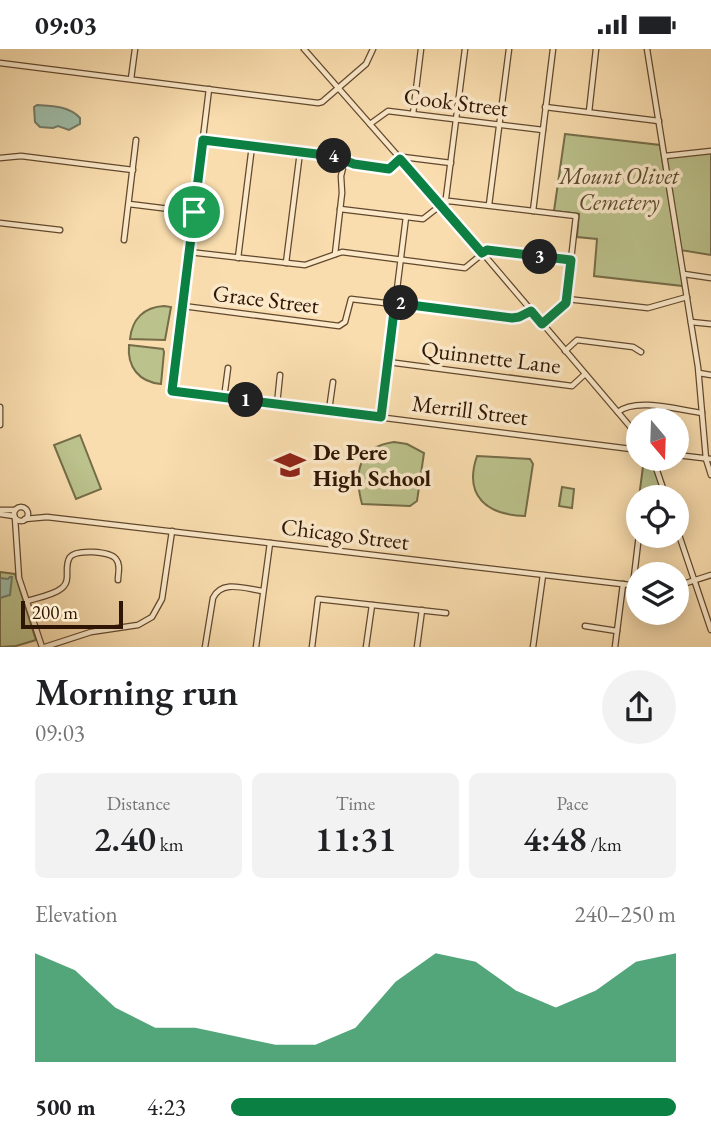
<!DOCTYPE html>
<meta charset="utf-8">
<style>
body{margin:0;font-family:"EB Garamond",serif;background:#f2f2f2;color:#202124;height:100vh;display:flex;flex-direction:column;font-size:26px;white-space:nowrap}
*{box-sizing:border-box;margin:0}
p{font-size:23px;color:#757577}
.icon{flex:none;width:38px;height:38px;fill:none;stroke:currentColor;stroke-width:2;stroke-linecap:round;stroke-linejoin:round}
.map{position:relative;height:598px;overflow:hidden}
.sheet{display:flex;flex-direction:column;background:#fff;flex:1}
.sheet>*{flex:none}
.needle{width:46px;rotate:161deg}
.tools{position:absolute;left:626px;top:359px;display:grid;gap:14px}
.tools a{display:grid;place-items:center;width:63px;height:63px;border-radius:50%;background:#fff;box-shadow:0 4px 18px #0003;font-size:35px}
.scale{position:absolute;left:21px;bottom:18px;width:102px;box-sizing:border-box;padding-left:7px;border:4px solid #2f1604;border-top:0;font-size:19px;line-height:24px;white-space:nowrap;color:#2f1604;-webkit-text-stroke:5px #fbe9ca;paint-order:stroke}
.pin{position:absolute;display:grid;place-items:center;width:60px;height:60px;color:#fff;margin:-30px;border:4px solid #fff;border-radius:50%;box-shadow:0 2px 7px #0007}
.km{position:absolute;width:35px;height:35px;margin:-18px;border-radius:50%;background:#222;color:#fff;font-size:19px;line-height:35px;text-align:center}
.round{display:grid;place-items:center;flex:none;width:74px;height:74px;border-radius:37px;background:#f2f2f2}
.overview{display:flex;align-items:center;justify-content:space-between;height:119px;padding:0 35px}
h1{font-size:38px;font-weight:600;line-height:52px}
.stats{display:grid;grid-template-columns:repeat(3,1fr);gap:10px;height:119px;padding:7px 35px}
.stats div{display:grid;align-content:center;border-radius:10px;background:#f2f2f2;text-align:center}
.stats b{font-size:35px;font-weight:600}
.stats small{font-size:19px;font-weight:400}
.stats p{font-size:19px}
.chart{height:196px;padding:14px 35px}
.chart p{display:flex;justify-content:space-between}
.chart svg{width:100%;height:126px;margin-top:7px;fill:#0b8043;opacity:.7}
ul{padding:0 35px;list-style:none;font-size:23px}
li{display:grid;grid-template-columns:112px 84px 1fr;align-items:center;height:52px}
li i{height:18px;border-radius:9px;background:#0b8043}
.status{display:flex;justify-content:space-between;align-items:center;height:49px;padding:0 35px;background:#fff;direction:ltr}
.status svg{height:19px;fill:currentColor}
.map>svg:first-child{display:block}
.green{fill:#bbc28c;stroke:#756c48;stroke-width:2}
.water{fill:#9ebca7;stroke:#727a66;stroke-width:2}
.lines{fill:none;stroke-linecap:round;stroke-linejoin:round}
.minor-casing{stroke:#62482e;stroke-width:7}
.minor{stroke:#fbe9ca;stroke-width:4.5}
.route-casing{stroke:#fff;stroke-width:14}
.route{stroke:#0b8043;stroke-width:9}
.labels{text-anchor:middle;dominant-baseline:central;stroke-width:7;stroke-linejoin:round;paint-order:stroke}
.street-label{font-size:23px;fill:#2f1604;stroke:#fbe9ca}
.park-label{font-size:23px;font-style:italic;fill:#594a2d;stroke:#fbe9ca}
.poi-label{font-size:23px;font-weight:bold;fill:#2f1604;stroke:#fbe9ca;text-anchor:start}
</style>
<div class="status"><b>09:03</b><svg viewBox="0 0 49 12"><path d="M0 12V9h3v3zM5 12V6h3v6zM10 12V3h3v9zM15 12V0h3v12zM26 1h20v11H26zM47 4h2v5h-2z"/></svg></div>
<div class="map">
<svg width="711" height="598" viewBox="0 0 711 598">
<rect width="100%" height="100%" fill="#f9ddae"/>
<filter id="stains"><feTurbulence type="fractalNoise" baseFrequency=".00286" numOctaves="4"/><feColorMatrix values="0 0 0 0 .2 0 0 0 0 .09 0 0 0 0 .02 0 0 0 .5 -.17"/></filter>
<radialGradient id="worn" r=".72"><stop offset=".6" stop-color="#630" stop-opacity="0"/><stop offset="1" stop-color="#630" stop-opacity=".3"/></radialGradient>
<g class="green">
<polygon points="565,85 660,96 683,237 594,227 597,190 577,188 579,165 554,162"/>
<polygon points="711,102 711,206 680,201 665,107"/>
<path d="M164,257L171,258L165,291L130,290C132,270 144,258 164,257Z"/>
<path d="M129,296L163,300L164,303L161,335C139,333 127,318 129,296Z"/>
<polygon points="80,386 101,440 76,450 54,396"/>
<path d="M394,393L407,395L424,404L417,452L410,457L362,455C354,425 357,398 394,393Z"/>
<path d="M477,407L530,410L533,415L525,467C488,466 463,448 477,407Z"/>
<polygon points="644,410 652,410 664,448 639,448"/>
<polygon points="562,438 574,440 572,459 559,457"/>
<polygon points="0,523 15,525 36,591 16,597 0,598"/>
</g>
<g class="water">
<path d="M37,56C52,57 69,57 80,69V75L69,81L58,77L53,79L40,78L35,73L34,58Z"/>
<polygon points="10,528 12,528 10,546 0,549 0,529 8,530"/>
</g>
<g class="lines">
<g class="minor-casing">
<g id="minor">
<polyline points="304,0 463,181 639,388"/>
<polyline points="647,0 698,318 706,410 711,426"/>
<polyline points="0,14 318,54 322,53 366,15 373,0"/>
<polyline points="131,30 135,0"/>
<polyline points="209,40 172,342 639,401"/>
<polyline points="545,58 659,72"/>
<polyline points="589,63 596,0"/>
<polyline points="413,65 421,0"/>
<polyline points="370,75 388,62 543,81"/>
<polyline points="203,91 333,107 353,115 389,120 403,108 451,114"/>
<polyline points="665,107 711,102"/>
<polyline points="0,109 21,107 133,121"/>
<polyline points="129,155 194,163"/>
<polyline points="441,155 446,149 465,0"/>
<polyline points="489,156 509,0"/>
<polyline points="340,160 423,170 441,156 449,152 576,167 566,254 542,275"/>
<polyline points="533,162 553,0"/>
<polyline points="0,174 60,181"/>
<polyline points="124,191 136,91"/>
<polyline points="189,203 305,216 342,203 465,219 487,201 571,211"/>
<polyline points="335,205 342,144 341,127 345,111"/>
<polyline points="238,209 252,97"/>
<polyline points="286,214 300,103"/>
<polyline points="684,225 711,229"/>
<polyline points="567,250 648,259 687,248"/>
<polyline points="183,257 339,277 345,273 351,250 512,269 519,268 531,262"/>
<polyline points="691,273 711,275"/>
<polyline points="565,302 577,291 633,298 641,303"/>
<polyline points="388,313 572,337 585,325"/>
<polyline points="699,324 711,326"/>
<polyline points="224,349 228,319"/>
<polyline points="277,355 280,326"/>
<polyline points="0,358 0,376"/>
<polyline points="329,361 333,333"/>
<path d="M618,363C636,348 679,361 702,364"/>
<polyline points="381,368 406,168"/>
<polyline points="677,406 711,410"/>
<polyline points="653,410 666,448"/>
<circle cx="21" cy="465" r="7"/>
<polyline points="0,461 15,461"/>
<polyline points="0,465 14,467"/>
<polyline points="15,469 19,529 42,598"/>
<polyline points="25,470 47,468 639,537"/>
<polyline points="677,480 711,581"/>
<polyline points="633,536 639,486"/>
<polyline points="677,537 711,526"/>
<path d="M27,552C37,549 54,546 62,539C72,531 63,518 70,508C76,500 110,502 116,510C121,516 118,524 118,531"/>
<polyline points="585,577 617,582"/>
<polyline points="45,598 91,583 138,576 152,568 162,550 172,482"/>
<path d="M205,598L213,549C222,530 246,540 263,542"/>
<polyline points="256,598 270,494"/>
<polyline points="312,598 318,550 446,564"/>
<polyline points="366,598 372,556"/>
<polyline points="417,598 422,561"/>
<polyline points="533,598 543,526"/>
<polyline points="615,598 623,535"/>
</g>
</g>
<use href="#minor" class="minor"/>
</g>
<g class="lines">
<g class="route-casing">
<polygon id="route" points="203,91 333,107 354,115 389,120 400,110 482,204 487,201 571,211 566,254 542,275 531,262 519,268 512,269 395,254 381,368 172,342"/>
</g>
<use href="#route" class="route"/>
</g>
<defs>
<g id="school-bare" transform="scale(2.415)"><path d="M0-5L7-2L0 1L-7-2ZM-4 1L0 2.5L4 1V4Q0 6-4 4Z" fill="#8f2418" stroke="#fbe9ca" stroke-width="2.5" paint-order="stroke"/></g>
</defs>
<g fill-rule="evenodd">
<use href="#school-bare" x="290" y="416"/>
</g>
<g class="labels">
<g class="street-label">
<text transform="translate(456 53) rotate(7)">Cook Street</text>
<text transform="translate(266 250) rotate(7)">Grace Street</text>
<text transform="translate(491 308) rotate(7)">Quinnette Lane</text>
<text transform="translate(470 361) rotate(7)">Merrill Street</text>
<text transform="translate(345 485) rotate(7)">Chicago Street</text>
</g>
<g class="park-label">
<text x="619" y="127">Mount Olivet<tspan x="619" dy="26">Cemetery</tspan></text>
</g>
<g class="poi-label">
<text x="313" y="403">De Pere<tspan x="313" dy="26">High School</tspan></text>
</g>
</g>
<rect width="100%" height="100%" filter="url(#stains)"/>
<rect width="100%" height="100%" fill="url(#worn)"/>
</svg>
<div class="tools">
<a><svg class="needle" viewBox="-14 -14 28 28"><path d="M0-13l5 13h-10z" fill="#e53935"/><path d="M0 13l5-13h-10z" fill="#757577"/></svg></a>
<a><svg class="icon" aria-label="locate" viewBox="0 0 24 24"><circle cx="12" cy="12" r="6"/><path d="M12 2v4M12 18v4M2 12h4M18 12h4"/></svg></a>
<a><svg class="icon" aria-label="layers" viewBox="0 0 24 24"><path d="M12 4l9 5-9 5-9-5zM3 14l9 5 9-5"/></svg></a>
</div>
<div class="scale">200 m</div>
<div class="pin" style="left:194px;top:163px;background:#1e9e55"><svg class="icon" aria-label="arrive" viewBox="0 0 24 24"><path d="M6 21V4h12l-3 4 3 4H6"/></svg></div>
<b class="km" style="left:246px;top:351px">1</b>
<b class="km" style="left:401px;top:254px">2</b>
<b class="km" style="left:540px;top:208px">3</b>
<b class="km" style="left:334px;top:107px">4</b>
</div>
<section class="sheet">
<div class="overview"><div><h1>Morning run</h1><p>09:03</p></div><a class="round"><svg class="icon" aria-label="share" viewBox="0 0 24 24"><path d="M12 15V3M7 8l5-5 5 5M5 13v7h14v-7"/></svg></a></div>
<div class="stats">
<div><p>Distance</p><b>2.40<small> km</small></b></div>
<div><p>Time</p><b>11:31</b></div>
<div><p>Pace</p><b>4:48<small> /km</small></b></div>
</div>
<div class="chart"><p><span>Elevation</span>240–250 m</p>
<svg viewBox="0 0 160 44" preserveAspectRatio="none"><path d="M0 44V6L10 12L20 25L30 32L40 32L50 35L60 38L70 38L80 32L90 16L100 6L110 9L120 19L130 25L140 19L150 9L160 6V44z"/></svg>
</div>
<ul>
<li><b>500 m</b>4:23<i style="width:100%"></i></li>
</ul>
</section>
